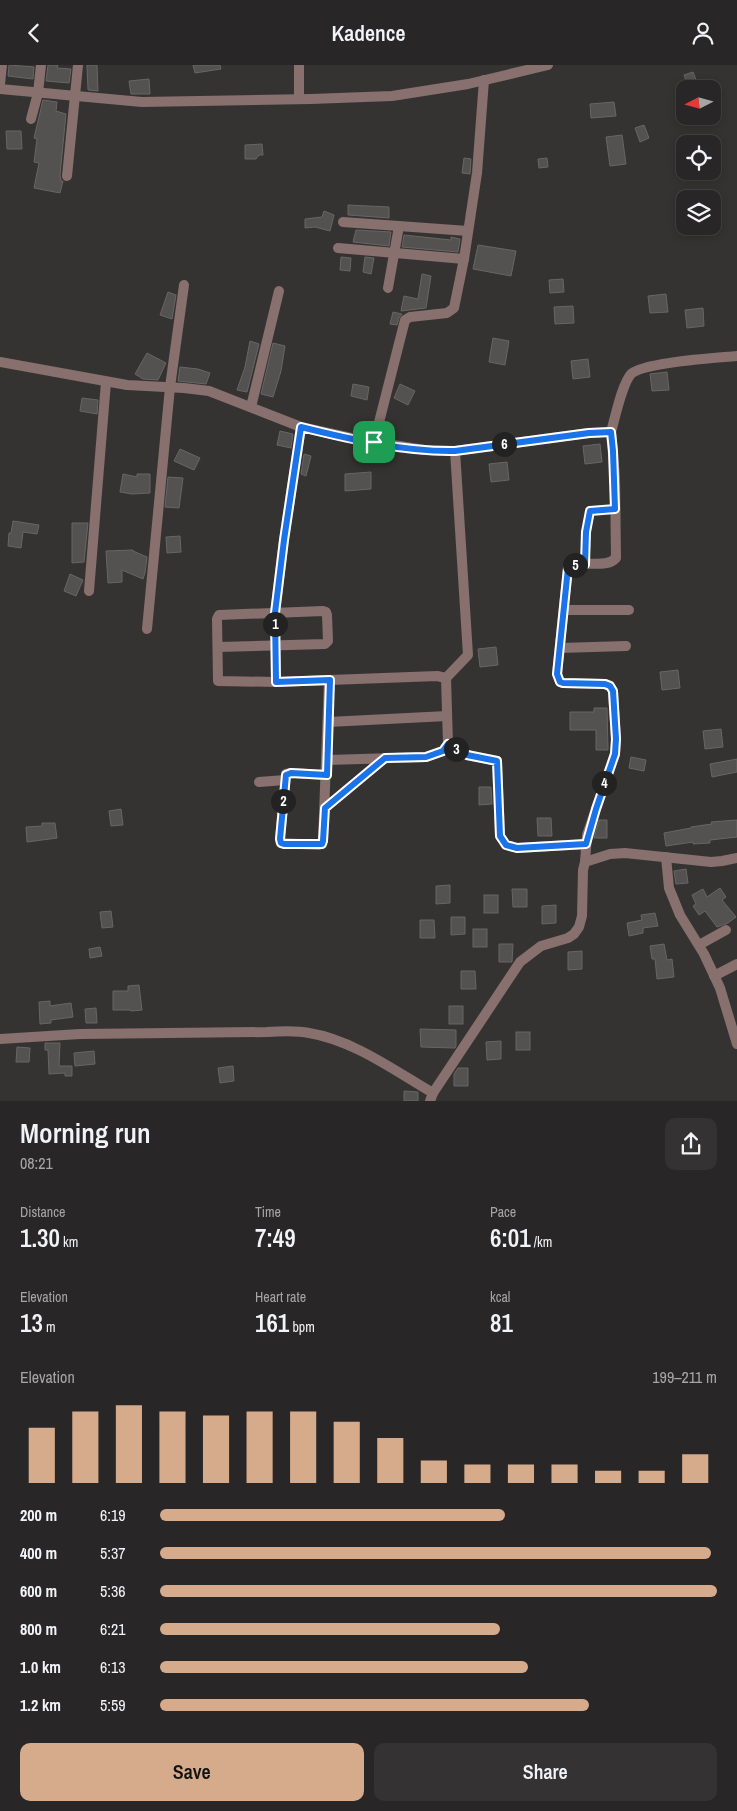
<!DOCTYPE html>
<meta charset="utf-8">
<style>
body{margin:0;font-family:"Archivo Narrow",sans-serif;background:#343232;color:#f1f3f6;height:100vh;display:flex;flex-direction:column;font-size:19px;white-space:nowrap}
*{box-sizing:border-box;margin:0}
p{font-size:16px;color:#a5a5a7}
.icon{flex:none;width:28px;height:28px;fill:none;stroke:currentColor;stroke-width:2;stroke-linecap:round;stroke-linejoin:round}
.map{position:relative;height:1036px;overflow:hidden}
.details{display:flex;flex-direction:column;background:#282626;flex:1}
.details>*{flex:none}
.needle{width:32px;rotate:264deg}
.tools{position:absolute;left:676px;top:15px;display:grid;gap:10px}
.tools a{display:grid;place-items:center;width:45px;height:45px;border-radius:10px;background:#282626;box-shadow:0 2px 8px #0003,0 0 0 1px #444343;font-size:25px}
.pin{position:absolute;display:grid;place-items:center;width:42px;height:42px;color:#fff;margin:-21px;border-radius:10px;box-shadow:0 2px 8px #0006}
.km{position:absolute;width:25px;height:25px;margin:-12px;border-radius:50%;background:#222;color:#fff;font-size:14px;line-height:25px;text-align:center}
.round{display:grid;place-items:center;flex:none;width:52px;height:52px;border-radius:10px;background:#343232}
.head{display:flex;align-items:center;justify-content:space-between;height:85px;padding:0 20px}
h1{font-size:28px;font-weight:600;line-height:38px}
.stats{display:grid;grid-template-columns:repeat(3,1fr);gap:8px;height:85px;padding:5px 20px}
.stats div{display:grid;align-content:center}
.stats b{font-size:25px;font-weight:600}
.stats small{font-size:14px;font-weight:400}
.stats p{font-size:14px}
.chart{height:140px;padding:10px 20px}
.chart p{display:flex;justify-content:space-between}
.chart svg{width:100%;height:90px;margin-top:5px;stroke:#d6ab8b;stroke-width:6}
.button{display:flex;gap:10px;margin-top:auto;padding:10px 20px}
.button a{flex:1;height:58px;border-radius:10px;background:#d6ab8b;color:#111;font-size:20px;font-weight:600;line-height:58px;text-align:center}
.button a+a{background:#343232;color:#f1f3f6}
ul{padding:0 20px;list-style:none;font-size:16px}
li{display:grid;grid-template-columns:80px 60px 1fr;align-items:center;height:38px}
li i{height:12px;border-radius:6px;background:#d6ab8b}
header{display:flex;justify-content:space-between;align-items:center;height:65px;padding:0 20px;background:#282626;font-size:22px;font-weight:600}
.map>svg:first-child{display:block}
.building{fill:#545250;stroke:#686664}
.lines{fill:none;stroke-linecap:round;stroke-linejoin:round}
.lane{stroke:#87706d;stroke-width:5}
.street{stroke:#87706d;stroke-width:10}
.route-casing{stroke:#fff;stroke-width:10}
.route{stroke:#1a73e8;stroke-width:6}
</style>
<header><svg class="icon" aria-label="back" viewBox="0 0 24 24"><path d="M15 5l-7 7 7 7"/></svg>Kadence<svg class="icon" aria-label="person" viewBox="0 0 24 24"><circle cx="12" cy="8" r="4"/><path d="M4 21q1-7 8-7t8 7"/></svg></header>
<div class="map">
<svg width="737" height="1036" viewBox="0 0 737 1036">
<rect width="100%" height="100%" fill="#353332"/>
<g class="building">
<polygon points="9,0 34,2 33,14 8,11"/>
<polygon points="48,0 58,0 57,3 71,4 69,18 46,16"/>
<polygon points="87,0 97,0 98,26 88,25"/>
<polygon points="193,0 220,0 221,4 195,8"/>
<polygon points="693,7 698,20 689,24 684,10"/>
<polygon points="149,14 150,29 131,29 129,16"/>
<polygon points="43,35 57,37 56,46 66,49 60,110 61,116 63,116 60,128 34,123 39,98 34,97 37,74 34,73"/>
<polygon points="614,37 616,51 591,53 590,39"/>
<polygon points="644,60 649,73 640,77 635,63"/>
<polygon points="6,66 21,66 22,84 7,84"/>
<polygon points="622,70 626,99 610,101 606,72"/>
<polygon points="262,79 263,90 259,90 256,94 245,94 245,80"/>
<polygon points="464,93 471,94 470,109 462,108"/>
<polygon points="547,93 548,102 539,103 538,94"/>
<polygon points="348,140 389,142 389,153 348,150"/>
<polygon points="324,146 334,150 330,166 315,162 305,163 305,154 322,152"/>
<polygon points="356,165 391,167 389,181 353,177"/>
<polygon points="404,170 451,175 451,172 460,174 458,187 402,182"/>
<polygon points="478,180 516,186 511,211 473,204"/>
<polygon points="341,192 351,193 350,206 340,205"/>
<polygon points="365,192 374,193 371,209 363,207"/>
<polygon points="422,209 431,211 426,243 401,246 404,231 418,234"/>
<polygon points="563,214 564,227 550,228 549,215"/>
<polygon points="168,227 176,230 172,254 160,250"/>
<polygon points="666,229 668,247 650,248 648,231"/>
<polygon points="573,241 574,258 555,259 554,242"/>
<polygon points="703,243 704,261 687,263 685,245"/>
<polygon points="393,247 402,249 399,253 397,260 390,259"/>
<polygon points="493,273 509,276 505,300 489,297"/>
<polygon points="250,276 259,279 247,327 237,325 245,302"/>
<polygon points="273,278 285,281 281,306 273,332 261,329"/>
<polygon points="147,288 166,298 158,315 143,314 135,309"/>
<polygon points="588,294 590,312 573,314 571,296"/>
<polygon points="180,302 198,304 210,308 206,319 178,316"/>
<polygon points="667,307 669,325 652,326 650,309"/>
<polygon points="353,319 369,322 367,335 351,331"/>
<polygon points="400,319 415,326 408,340 394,333"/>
<polygon points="82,333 98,335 97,349 80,346"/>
<polygon points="280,366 293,369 291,383 277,380"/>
<polygon points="600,379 602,397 585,399 583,381"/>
<polygon points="180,384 200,393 194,405 174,396"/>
<polygon points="304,389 311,391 306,411 301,409"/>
<polygon points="507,397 509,415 491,417 489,399"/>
<polygon points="371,407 371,424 345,426 345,409"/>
<polygon points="123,409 137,412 137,409 150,409 150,428 132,429 120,427"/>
<polygon points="168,412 183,413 179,443 165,442"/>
<polygon points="13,456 39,460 37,469 23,467 21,483 8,481 9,468 11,468"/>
<polygon points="72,458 88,458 84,497 72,498"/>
<polygon points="180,471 181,487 167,488 166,472"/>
<polygon points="133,485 133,486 147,492 145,508 143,514 122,505 122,517 108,518 106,486"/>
<polygon points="70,509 83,515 76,531 64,526"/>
<polygon points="496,582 498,600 480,602 478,584"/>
<polygon points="678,605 680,623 662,625 660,607"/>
<polygon points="594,643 607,643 608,685 596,685 596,665 570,665 570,647 594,647"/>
<polygon points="721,664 723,682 705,684 703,666"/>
<polygon points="631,692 646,695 644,706 629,703"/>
<polygon points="737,694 737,707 712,712 710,699"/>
<polygon points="479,722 491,722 492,739 479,740"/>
<polygon points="121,744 123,760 111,761 109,746"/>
<polygon points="537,753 551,753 552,771 538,771"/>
<polygon points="599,755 607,755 607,773 594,773"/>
<polygon points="737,755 737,772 710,775 710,778 693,779 693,777 666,781 664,768 691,763 691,762 712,759 711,757"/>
<polygon points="42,758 55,758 57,773 27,777 26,762 42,761"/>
<polygon points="686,804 688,818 676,819 674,806"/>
<polygon points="450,820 450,838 436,839 436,821"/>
<polygon points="720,823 726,832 722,835 736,852 728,858 717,862 705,846 699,850 693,841 696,839 692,830 703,824 707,832"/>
<polygon points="512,824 527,824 527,842 513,842"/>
<rect x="484" y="830" width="14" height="18"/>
<polygon points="556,840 556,858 542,859 542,841"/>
<polygon points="111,846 113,862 102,863 100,847"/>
<polygon points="655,848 658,861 643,863 643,868 629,871 627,858 642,855 641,850"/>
<polygon points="451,852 465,852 465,869 451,870"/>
<polygon points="420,855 434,855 435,873 420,873"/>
<rect x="473" y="864" width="14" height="18"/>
<polygon points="499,879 513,879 512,897 499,897"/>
<polygon points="664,879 667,895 672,894 674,912 657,914 655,894 652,894 650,881"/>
<polygon points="100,882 102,891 90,893 89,884"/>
<polygon points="582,886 582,904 568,905 568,887"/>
<polygon points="461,906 475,906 476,924 461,924"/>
<polygon points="139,920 142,945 131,946 130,945 113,945 113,926 128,926 128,921"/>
<polygon points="50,936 50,941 71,938 73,952 51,955 51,958 40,959 39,937"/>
<rect x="449" y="941" width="14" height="18"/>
<polygon points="96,943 97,958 86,958 85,944"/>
<polygon points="420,964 456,965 456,981 455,983 421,982"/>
<rect x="516" y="967" width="14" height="18"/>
<polygon points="501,976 501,994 487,995 486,977"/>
<polygon points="45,978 60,978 59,1001 72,1001 72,1011 65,1011 65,1008 49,1009 48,985 45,985"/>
<polygon points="17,982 30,983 29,997 16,997"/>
<polygon points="94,986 95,999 75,1001 74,988"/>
<polygon points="233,1001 234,1016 220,1018 218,1003"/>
<polygon points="458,1003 468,1003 468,1021 454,1021 454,1009"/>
<polygon points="404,1026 418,1027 418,1036 404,1036"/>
</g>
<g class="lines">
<polyline class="lane" points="585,499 586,467 590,446 615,444"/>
<g class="street">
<polyline points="0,19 2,0"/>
<polyline points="0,24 142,37 311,34 392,31 468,19 548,0"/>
<polyline points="299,34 299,0"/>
<polyline points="31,54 38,28 41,0"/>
<polyline points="67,111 78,0"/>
<polyline points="343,157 468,166"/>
<polyline points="338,183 464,194"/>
<polyline points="388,223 399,161"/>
<path d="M0,297L127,320L184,323L209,326L301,362L351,373L424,385L455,386L589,368L611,367L615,412L616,493C605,505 581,493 568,503L557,609L560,617L563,618L605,619L610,621L613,626L616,675L615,689L587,770L585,797"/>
<polyline points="251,342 279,226"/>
<path d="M611,367C615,353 622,319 631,309C644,297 717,293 737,291"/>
<polyline points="374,377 405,255 410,252 447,248 454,243 464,194 477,108 484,15"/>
<polyline points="455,386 468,590 446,613 448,679 467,690 497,696 500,771 506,780 517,783 586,779"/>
<polyline points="89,526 106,317"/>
<polyline points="564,545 629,545"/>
<polyline points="147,564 170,322 184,220"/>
<polyline points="218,582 325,579 328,576 327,550 326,547 323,546 219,550 217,554 218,616 276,617 437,611 446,613"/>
<polyline points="560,583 626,581"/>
<polyline points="276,617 275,548 284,475 301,362"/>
<polyline points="328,657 447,651"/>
<polyline points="328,695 426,692 443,686 448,679"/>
<polyline points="327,710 291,708 286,709 280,774 281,778 319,780 323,776 329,615"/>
<polyline points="259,717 285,715"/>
<polyline points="325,743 385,693"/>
<polyline points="666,792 669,823 680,850 704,889 720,923 737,979"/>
<polyline points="699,880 726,865"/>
<polyline points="714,911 737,899"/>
<path d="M0,974L80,969L267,967C281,966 295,965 309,968C353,975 395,1006 433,1028"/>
<polyline points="430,1036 433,1028 520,897 541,881 568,873 574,869 579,862 582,851 583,805 585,797 610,789 625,788 711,797 722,796 737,793"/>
</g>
</g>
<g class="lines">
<g class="route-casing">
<path id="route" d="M301,362C349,374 405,387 455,386L589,368L611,367L613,386L615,444L590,446L586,467L585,499L572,500L568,503L557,609L560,617L563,618L605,619L610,621L613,626L616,674L615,689L596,744L586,779L517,783L506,780L500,771L497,696L467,690L448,679L443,686L426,692L385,693L325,743L323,776L322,779H284L281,778L280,774L286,710L291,708L327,710L330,615L276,617L275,548L284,475Z"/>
</g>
<use href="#route" class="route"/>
</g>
</svg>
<div class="tools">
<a><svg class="needle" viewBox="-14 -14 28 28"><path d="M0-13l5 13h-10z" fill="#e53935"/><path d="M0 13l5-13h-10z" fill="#a5a5a7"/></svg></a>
<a><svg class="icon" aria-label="locate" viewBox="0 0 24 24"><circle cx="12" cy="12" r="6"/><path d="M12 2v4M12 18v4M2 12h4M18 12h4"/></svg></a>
<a><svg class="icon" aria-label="layers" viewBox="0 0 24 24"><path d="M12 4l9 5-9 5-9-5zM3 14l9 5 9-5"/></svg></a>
</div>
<div class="pin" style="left:374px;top:377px;background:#1e9e55"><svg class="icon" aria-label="arrive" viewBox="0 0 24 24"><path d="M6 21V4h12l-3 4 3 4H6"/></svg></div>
<b class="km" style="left:275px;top:559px">1</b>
<b class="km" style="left:283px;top:736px">2</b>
<b class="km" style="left:456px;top:684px">3</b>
<b class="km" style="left:604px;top:718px">4</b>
<b class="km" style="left:575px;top:500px">5</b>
<b class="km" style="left:504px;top:379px">6</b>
</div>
<section class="details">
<div class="head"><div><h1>Morning run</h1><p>08:21</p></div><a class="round"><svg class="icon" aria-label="share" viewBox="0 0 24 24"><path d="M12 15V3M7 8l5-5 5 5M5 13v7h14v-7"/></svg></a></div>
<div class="stats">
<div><p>Distance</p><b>1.30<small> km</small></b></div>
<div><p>Time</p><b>7:49</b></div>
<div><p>Pace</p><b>6:01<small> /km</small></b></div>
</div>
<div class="stats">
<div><p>Elevation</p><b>13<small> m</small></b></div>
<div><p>Heart rate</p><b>161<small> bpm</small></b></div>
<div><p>kcal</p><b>81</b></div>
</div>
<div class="chart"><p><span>Elevation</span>199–211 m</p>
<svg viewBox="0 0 160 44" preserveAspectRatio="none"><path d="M5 44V17M15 44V9M25 44V6M35 44V9M45 44V11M55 44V9M65 44V9M75 44V14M85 44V22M95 44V33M105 44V35M115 44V35M125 44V35M135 44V38M145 44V38M155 44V30"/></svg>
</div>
<ul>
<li><b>200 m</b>6:19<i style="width:62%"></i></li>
<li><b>400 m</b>5:37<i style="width:99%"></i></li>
<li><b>600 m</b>5:36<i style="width:100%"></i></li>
<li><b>800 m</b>6:21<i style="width:61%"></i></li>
<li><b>1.0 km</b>6:13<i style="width:66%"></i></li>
<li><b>1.2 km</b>5:59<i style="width:77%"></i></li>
</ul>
<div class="button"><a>Save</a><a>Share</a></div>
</section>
